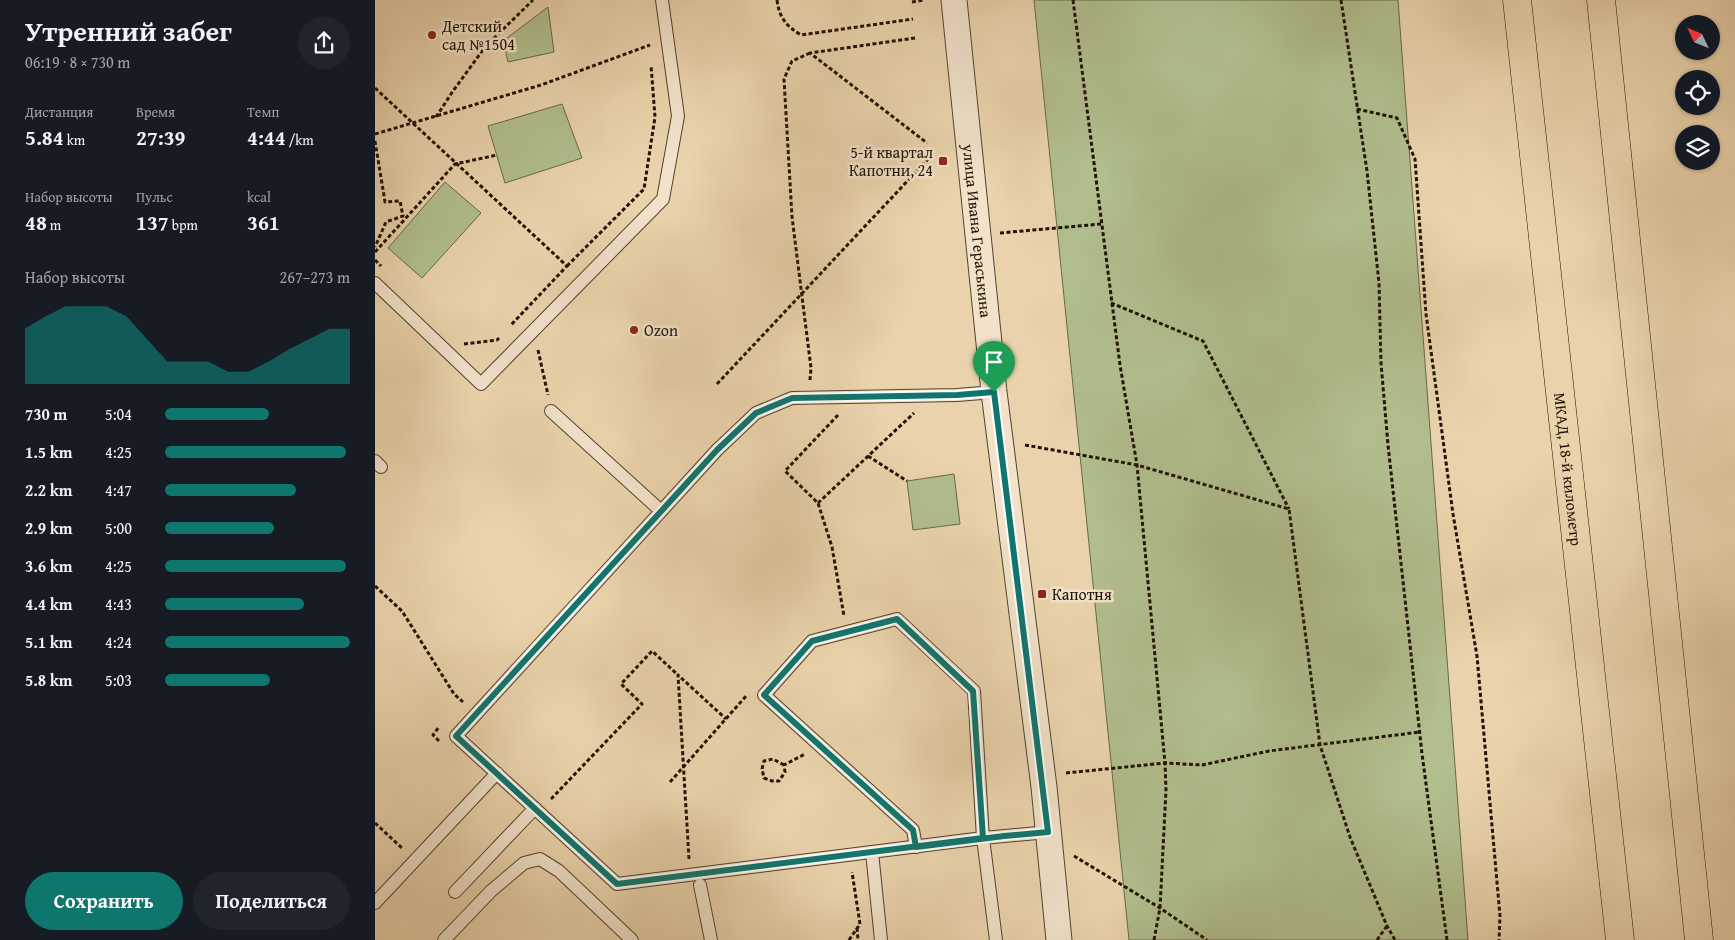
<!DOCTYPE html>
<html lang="ru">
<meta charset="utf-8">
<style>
body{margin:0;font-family:"Gentium Book Plus",serif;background:#20242c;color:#f1f3f6;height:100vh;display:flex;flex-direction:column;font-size:19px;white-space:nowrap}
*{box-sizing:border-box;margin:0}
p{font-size:16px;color:#9ea1a6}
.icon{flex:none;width:28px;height:28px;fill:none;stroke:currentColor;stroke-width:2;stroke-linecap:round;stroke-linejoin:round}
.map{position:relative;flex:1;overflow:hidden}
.drawer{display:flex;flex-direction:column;background:#171b24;width:375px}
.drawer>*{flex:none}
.needle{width:32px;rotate:313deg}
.controls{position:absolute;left:1300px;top:15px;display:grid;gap:10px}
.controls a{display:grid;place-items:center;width:45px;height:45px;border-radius:50%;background:#171b24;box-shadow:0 1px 4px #0004;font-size:25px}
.pin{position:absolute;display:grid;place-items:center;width:42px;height:42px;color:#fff;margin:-51px -21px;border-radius:50% 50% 50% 0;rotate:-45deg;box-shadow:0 0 5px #0007}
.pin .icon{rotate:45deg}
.round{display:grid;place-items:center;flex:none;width:52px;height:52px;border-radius:26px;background:#20242c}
.headline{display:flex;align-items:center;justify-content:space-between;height:85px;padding:0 25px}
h1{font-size:28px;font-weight:800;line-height:38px}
.metrics{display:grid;grid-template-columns:repeat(3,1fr);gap:8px;height:85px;padding:5px 25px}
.metrics div{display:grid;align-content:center}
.metrics b{font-size:21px;font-weight:800}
.metrics small{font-size:14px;font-weight:400}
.metrics p{font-size:14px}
.chart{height:140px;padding:10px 25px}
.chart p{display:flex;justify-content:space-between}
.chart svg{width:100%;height:90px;margin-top:5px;fill:#0f766e;opacity:.7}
.action{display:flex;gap:10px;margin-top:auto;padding:10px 25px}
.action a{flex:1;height:58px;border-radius:30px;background:#0f766e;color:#fff;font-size:20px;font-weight:800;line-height:58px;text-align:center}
.action a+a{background:#20242c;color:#f1f3f6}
ul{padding:0 25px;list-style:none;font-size:16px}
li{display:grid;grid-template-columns:80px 60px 1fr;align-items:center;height:38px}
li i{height:12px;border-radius:6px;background:#0f766e}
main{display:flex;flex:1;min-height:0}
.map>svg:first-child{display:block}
.green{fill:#b1be8e;stroke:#69684a}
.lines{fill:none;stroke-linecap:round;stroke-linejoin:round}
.lane-casing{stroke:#534330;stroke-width:14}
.street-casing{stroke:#534330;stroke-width:27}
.highway-casing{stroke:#211306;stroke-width:29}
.path{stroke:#211306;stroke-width:3;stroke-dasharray:4 2.5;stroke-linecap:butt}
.lane{stroke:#f1e2c9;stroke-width:12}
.street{stroke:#f1e2c9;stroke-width:25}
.highway{stroke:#ead3ac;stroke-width:28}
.route-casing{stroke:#fff;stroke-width:10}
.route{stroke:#0f766e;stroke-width:6}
.poi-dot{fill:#8f2418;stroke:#f1e2c9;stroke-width:2}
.labels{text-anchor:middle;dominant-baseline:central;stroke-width:5;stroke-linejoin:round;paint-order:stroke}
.poi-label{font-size:16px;fill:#211306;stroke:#f1e2c9;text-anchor:start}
.street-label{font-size:16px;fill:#211306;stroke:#f1e2c9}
</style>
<main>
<section class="drawer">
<div class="headline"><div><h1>Утренний забег</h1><p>06:19 · 8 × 730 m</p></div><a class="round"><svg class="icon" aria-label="share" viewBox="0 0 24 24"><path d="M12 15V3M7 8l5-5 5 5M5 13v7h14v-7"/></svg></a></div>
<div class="metrics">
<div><p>Дистанция</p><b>5.84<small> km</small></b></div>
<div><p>Время</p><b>27:39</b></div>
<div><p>Темп</p><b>4:44<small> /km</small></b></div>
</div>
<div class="metrics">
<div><p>Набор высоты</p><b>48<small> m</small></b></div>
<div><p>Пульс</p><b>137<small> bpm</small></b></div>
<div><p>kcal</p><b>361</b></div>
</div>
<div class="chart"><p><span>Набор высоты</span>267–273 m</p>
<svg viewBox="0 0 160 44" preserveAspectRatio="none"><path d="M0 44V17L10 11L20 6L30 6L40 6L50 11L60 22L70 33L80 33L90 33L100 38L110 38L120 33L130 27L140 22L150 17L160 17V44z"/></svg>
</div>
<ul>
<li><b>730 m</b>5:04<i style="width:56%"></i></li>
<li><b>1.5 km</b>4:25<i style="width:98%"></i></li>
<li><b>2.2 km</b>4:47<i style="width:71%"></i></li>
<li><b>2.9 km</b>5:00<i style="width:59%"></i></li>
<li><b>3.6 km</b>4:25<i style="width:98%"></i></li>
<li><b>4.4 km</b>4:43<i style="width:75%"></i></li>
<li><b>5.1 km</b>4:24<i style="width:100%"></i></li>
<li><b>5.8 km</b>5:03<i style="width:57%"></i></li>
</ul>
<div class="action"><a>Сохранить</a><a>Поделиться</a></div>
</section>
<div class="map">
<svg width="1360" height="940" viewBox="0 0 1360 940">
<rect width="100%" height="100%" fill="#ead3ac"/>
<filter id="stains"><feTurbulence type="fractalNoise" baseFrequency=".004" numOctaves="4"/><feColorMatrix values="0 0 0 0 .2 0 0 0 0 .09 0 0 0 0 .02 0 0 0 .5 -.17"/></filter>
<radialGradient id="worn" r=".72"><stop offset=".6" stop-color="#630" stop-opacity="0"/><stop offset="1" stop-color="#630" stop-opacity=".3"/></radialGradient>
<g class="green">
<polygon points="659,0 1023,0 1093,940 754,940"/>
<polygon points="173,7 179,52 133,62 128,41"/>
<polygon points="187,104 207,158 130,183 113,126"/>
<polygon points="70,182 106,213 47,278 13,248"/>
<polygon points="579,474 585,524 538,530 532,481"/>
</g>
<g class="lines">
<g class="lane-casing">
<g id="lane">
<polyline points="0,283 106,384 288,199 303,116 287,0"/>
<polyline points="619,392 582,395 417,398 381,413 342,450 81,736 242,884 608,838 673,832"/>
<polyline points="176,411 286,511"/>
<polyline points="0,461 6,467"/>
<polyline points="541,847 538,830 389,695 437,641 522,619 599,691 608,838 621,940"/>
<polyline points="497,852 506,940"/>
<polyline points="325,885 336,940"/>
<polyline points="80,892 160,808"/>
<polyline points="0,903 122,773"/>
<polyline points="69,940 116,891 149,863 165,859 184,871 257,940"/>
</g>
</g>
<g class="street-casing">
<g id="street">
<path id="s1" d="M579,0L619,392L669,787L684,940"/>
</g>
</g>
<g class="highway-casing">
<g id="highway">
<path id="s2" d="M1142,0L1245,940"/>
<polyline points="1226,0 1324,940"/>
</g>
</g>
<g class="path">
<path d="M402,0C404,17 411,26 426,35L538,19"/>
<polyline points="698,0 745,365 762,465 790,763 791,790 785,908 779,940"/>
<polyline points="966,0 992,171 1004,283 1006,363 1013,445 1047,754 1072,940"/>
<polyline points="537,2 549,0"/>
<polyline points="540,38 435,53 552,143"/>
<polyline points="435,53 417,61 409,79 417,217 436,368 435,380"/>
<polyline points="0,88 192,266 135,326"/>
<polyline points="982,109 1022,118 1040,159 1051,314 1078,514 1102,656 1125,916 1124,940"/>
<polyline points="61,117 78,91 110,47 158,0"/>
<polyline points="0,134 166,85 275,45"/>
<polyline points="0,141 10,202 25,201 28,216 11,222 0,247"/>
<polyline points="625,233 726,224"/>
<polyline points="0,252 80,164 122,155"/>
<polyline points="0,260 6,266"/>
<polyline points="192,266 269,189 280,117 276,65"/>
<polyline points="736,303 828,341 914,509"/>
<polyline points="89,344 122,340 124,338"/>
<polyline points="163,350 173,395"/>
<polyline points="342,384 554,158"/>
<polyline points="463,415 410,471 443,503 457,547 469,616"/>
<polyline points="650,445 762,465 914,509 945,745 975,837 1012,926 1020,940"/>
<polyline points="493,456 532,481"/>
<polyline points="443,503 539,413"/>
<polyline points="0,586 27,611 79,694 88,702"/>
<polyline points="64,741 58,735 64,727"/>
<polyline points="409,765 398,759 389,761 387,769 389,778 397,781 404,781 410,772 409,765 430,754"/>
<polyline points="691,773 790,763 827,765 894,751 1045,732"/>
<polyline points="295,782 372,695"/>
<polyline points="178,799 177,798 267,704 246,684 277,651 303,675"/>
<polyline points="0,823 28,849"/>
<polyline points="699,856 785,908 832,940"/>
<polyline points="314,859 303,675 351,719"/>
<polyline points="482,928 483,940"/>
<polyline points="474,940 485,924 477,872"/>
<polyline points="1002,940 1012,926"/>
</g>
<use href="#lane" class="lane"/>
<use href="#street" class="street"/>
<use href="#highway" class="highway"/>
</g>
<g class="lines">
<g class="route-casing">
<polyline id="route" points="619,392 582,395 417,398 381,413 342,450 81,736 242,884 608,838 598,691 522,619 437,641 389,695 538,830 541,847 629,836 673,832 619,392"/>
</g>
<use href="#route" class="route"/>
</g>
<g class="poi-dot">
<circle cx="57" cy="35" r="5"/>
<rect x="563" y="156" width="10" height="10" rx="2.5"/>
<circle cx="259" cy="330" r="5"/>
<rect x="662" y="589" width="10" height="10" rx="2.5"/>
</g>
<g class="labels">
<g class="poi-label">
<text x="67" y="26">Детский<tspan x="67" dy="18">сад №1504</tspan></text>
<text x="558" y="152" text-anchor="end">5-й квартал<tspan x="558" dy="18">Капотни, 24</tspan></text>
<text x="269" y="330">Ozon</text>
<text x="677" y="594">Капотня</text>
</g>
<g class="street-label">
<text stroke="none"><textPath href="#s1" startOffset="232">улица Ивана Гераськина</textPath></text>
<text stroke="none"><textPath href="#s2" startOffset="472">МКАД, 18-й километр</textPath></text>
</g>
</g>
<rect width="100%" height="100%" filter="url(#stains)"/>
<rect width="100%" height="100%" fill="url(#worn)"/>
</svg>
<div class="controls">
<a><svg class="needle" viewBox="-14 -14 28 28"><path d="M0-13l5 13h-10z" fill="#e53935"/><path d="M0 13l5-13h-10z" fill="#9ea1a6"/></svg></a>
<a><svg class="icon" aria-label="locate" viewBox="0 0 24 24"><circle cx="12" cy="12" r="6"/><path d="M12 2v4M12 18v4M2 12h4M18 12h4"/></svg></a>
<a><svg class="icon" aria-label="layers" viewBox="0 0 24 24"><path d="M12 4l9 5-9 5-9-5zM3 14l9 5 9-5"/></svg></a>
</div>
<div class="pin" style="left:619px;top:392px;background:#1e9e55"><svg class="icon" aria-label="arrive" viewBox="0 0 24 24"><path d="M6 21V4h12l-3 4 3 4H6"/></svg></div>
</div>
</main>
